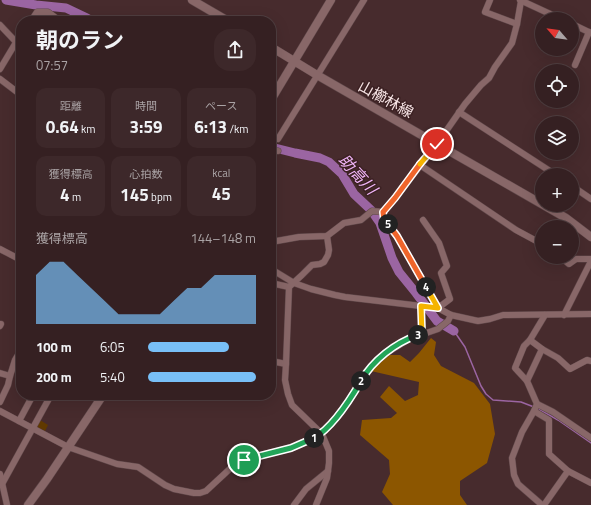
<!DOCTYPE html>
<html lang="ja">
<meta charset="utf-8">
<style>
body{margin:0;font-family:"Titillium Web","Noto Sans JP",sans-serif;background:#3d282a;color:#f1f3f6;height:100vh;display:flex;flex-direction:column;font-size:15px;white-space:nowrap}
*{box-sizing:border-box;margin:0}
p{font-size:13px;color:#aaa3a5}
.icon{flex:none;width:22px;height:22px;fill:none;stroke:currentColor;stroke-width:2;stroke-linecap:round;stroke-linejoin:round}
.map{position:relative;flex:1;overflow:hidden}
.details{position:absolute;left:16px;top:16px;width:260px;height:384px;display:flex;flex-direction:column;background:#352022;border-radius:16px;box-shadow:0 4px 16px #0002,0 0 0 1px #4f3e40}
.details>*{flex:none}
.needle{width:26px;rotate:298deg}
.buttons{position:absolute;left:535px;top:12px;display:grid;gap:8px}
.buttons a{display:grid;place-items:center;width:44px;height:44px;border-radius:50%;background:#352022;box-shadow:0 4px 16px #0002,0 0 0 1px #4f3e40;font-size:20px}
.pin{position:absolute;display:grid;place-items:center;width:34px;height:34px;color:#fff;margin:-17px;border:2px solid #fff;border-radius:50%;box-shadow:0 1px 4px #0007}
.km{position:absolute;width:20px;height:20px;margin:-10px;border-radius:50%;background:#222;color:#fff;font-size:11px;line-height:20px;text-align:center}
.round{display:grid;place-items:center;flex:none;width:42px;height:42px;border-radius:16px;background:#3d282a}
.headline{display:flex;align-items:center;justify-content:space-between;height:68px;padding:0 20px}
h1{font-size:22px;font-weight:700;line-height:30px}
.figures{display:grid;grid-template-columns:repeat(3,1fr);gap:6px;height:68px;padding:4px 20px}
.figures div{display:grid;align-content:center;border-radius:10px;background:#3d282a;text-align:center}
.figures b{font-size:17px;font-weight:700}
.figures small{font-size:11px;font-weight:400}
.figures p{font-size:11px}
.chart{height:112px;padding:8px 20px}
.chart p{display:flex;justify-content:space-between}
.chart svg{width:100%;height:72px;margin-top:4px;fill:#78bff7;opacity:.7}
ul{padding:0 20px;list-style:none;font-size:13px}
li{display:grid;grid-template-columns:64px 48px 1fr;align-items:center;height:30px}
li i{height:10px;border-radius:5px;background:#78bff7}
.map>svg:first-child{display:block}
.green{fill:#603900}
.forest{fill:#8c5600}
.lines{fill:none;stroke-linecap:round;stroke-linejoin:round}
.stream{stroke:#9b65a2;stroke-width:1.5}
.river{stroke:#9b65a2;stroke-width:9}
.street-casing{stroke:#61494b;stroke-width:7}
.secondary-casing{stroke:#61494b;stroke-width:9}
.street{stroke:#886768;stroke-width:6}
.secondary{stroke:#886768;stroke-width:8}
.split-1-casing{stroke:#fff;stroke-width:8}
.split-2-casing{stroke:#fff;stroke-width:8}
.split-3-casing{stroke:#fff;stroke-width:8}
.split-4-casing{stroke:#fff;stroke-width:8}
.split-5-casing{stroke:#fff;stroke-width:8}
.split-6-casing{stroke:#fff;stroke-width:8}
.split-7-casing{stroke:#fff;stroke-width:8}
.split-1{stroke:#22a559;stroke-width:5}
.split-2{stroke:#22a559;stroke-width:5}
.split-3{stroke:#22a559;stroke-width:5}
.split-4{stroke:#f5b400;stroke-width:5}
.split-5{stroke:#f0652b;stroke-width:5}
.split-6{stroke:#f0652b;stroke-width:5}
.split-7{stroke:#f5b400;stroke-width:5}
.labels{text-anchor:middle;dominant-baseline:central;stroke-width:3;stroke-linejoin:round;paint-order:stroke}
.street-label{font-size:15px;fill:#f6e3e4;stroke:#3c2123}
.water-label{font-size:16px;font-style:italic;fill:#f3b7fb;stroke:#3c2123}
</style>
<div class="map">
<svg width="591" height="505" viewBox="0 0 591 505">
<rect width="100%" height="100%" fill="#472b2d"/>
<polygon class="green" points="40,420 48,425 45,431 37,427"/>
<polygon class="forest" points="431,338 436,342 434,355 441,366 474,383 490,404 495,434 487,463 460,481 460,495 467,505 393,505 382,492 390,474 389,460 360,435 362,420 391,418 397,413 380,397 389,386 405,401 418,395 419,382 371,371 388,355 400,355 410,362 419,353"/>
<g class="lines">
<g class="stream">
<polyline points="454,331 465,347 481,386 486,394 493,400 521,402 534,407"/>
<polyline points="537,408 558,420 591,443"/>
</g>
<g class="river">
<polyline points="6,0 36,5 66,8 87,18 92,21"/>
<polyline points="271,147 295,153 320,158 329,162 342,174 354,194 371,210 380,223 392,258 399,272 416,293 437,321 454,331"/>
</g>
<g class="street-casing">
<g id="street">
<polyline points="490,0 485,12 517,24"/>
<polyline points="520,0 561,19"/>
<polyline points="31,21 37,12 48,12 60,21"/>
<polyline points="572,24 591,33"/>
<polyline points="0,25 16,42"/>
<polyline points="575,65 589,32"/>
<polyline points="0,69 21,34"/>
<polyline points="0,79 21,95"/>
<polyline points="459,112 556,175"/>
<polyline points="278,139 364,0"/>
<polyline points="271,150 278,151"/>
<polyline points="420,165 516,230 542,244"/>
<polyline points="572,186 591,199"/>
<polyline points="383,212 384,220 397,236 438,308 450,299 441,273 447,266 439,243 423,220"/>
<polyline points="271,242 299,237 327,236 344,223 361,220 372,211 383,212 395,198 437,144 465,104 481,85 489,78 495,67 512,43 517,24 521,1"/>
<polyline points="0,249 21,260"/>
<polyline points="561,257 569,264 576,259 591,259"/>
<polyline points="271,269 294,283 311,289 335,295 345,297 438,308 451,315 478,321 490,319 503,315 591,314"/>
<polyline points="271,283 289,287"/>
<polyline points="421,306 422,334"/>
<polyline points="564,315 591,261"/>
<polyline points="0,324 1,324 0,326"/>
<polyline points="542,349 558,358 570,369 587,360 591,361"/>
<polyline points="271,361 286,364"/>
<polyline points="0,373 10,376 15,360 21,350"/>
<polyline points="527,381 515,368 524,346 530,340"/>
<polyline points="0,402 8,385 10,376"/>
<polyline points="537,404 553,412 591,438"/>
<polyline points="0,411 68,447 117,464 138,467 165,485 174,489 194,493 200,493 206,491 234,465 257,456 291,448 310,440 322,434 339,415 352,396 366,372 377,361 388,352 409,339 438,329 448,321 451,315"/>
<polyline points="534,411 549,420 549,454 568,471 591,483"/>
<polyline points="19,421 33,395"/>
<polyline points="0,474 7,505"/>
<polyline points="2,484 51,395"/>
<polyline points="294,505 306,489 328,471"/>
<polyline points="316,505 327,478 329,463 329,451 322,434 292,405 288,394 285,380 286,364 289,287 302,275 312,265 320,264 324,262 328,255 329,250 327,236"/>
<polyline points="542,505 518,484 514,475 512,458 522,432 534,411 537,404 527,381 542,349 530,340 545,315"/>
<polyline points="544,505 568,471"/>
</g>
</g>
<g class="secondary-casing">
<g id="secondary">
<polyline points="192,0 228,21"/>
<polyline points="271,47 317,75 437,144 566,218 591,237"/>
<polyline points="271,100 331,0"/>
<polyline points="28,505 47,479 103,395"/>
</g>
</g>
<use href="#street" class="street"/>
<use href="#secondary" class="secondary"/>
</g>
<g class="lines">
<g class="split-1-casing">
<polyline id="split-1" points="244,460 291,448 314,438"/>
</g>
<g class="split-2-casing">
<path id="split-2" d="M314,438C333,427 350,400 361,381"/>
</g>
<g class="split-3-casing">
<path id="split-3" d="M361,381C373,360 395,343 418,335"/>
</g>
<g class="split-4-casing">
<polyline id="split-4" points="418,335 422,334 421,306 438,308 426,287"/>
</g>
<g class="split-5-casing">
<polyline id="split-5" points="388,224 397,236 426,287"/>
</g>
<g class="split-6-casing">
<polyline id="split-6" points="388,224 384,220 383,212 395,198 420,164"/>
</g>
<g class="split-7-casing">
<polyline id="split-7" points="420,164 437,144"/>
</g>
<use href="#split-1" class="split-1"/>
<use href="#split-2" class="split-2"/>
<use href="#split-3" class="split-3"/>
<use href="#split-4" class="split-4"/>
<use href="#split-5" class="split-5"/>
<use href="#split-6" class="split-6"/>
<use href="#split-7" class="split-7"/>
</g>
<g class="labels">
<g class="street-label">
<text transform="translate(386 99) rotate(29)">山櫛林線</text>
</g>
<g class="water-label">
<text transform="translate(358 174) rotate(47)">助高川</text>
</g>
</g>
</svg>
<div class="buttons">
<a><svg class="needle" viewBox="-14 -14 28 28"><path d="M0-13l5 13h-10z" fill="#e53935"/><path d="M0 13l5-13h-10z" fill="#aaa3a5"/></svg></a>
<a><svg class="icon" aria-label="locate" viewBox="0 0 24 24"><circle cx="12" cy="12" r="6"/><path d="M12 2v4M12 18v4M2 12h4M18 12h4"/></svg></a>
<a><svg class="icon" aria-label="layers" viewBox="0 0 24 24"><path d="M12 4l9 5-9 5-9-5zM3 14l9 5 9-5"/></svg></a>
<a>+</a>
<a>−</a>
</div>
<div class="pin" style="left:244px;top:460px;background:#1e9e55"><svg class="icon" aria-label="arrive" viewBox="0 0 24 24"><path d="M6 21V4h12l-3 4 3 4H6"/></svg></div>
<div class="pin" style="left:437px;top:144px;background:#d93025"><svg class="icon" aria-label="check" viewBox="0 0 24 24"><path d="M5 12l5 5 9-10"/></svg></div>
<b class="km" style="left:314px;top:438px">1</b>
<b class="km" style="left:361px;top:381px">2</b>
<b class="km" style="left:418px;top:335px">3</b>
<b class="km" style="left:426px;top:287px">4</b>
<b class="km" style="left:388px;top:224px">5</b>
<section class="details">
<div class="headline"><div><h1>朝のラン</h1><p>07:57</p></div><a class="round"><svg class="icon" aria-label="share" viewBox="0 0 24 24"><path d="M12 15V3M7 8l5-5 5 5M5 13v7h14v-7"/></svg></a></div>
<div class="figures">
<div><p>距離</p><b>0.64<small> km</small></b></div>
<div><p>時間</p><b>3:59</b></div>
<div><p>ペース</p><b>6:13<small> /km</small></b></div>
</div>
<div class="figures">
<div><p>獲得標高</p><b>4<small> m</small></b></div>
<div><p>心拍数</p><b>145<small> bpm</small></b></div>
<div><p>kcal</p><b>45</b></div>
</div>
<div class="chart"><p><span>獲得標高</span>144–148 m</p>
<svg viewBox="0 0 160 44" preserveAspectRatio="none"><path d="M0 44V14L10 6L20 6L30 14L40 22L50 30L60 38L70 38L80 38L90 38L100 30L110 22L120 22L130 14L140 14L150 14L160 14V44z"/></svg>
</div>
<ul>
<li><b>100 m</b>6:05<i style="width:75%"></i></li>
<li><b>200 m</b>5:40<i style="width:100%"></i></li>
</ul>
</section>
</div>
